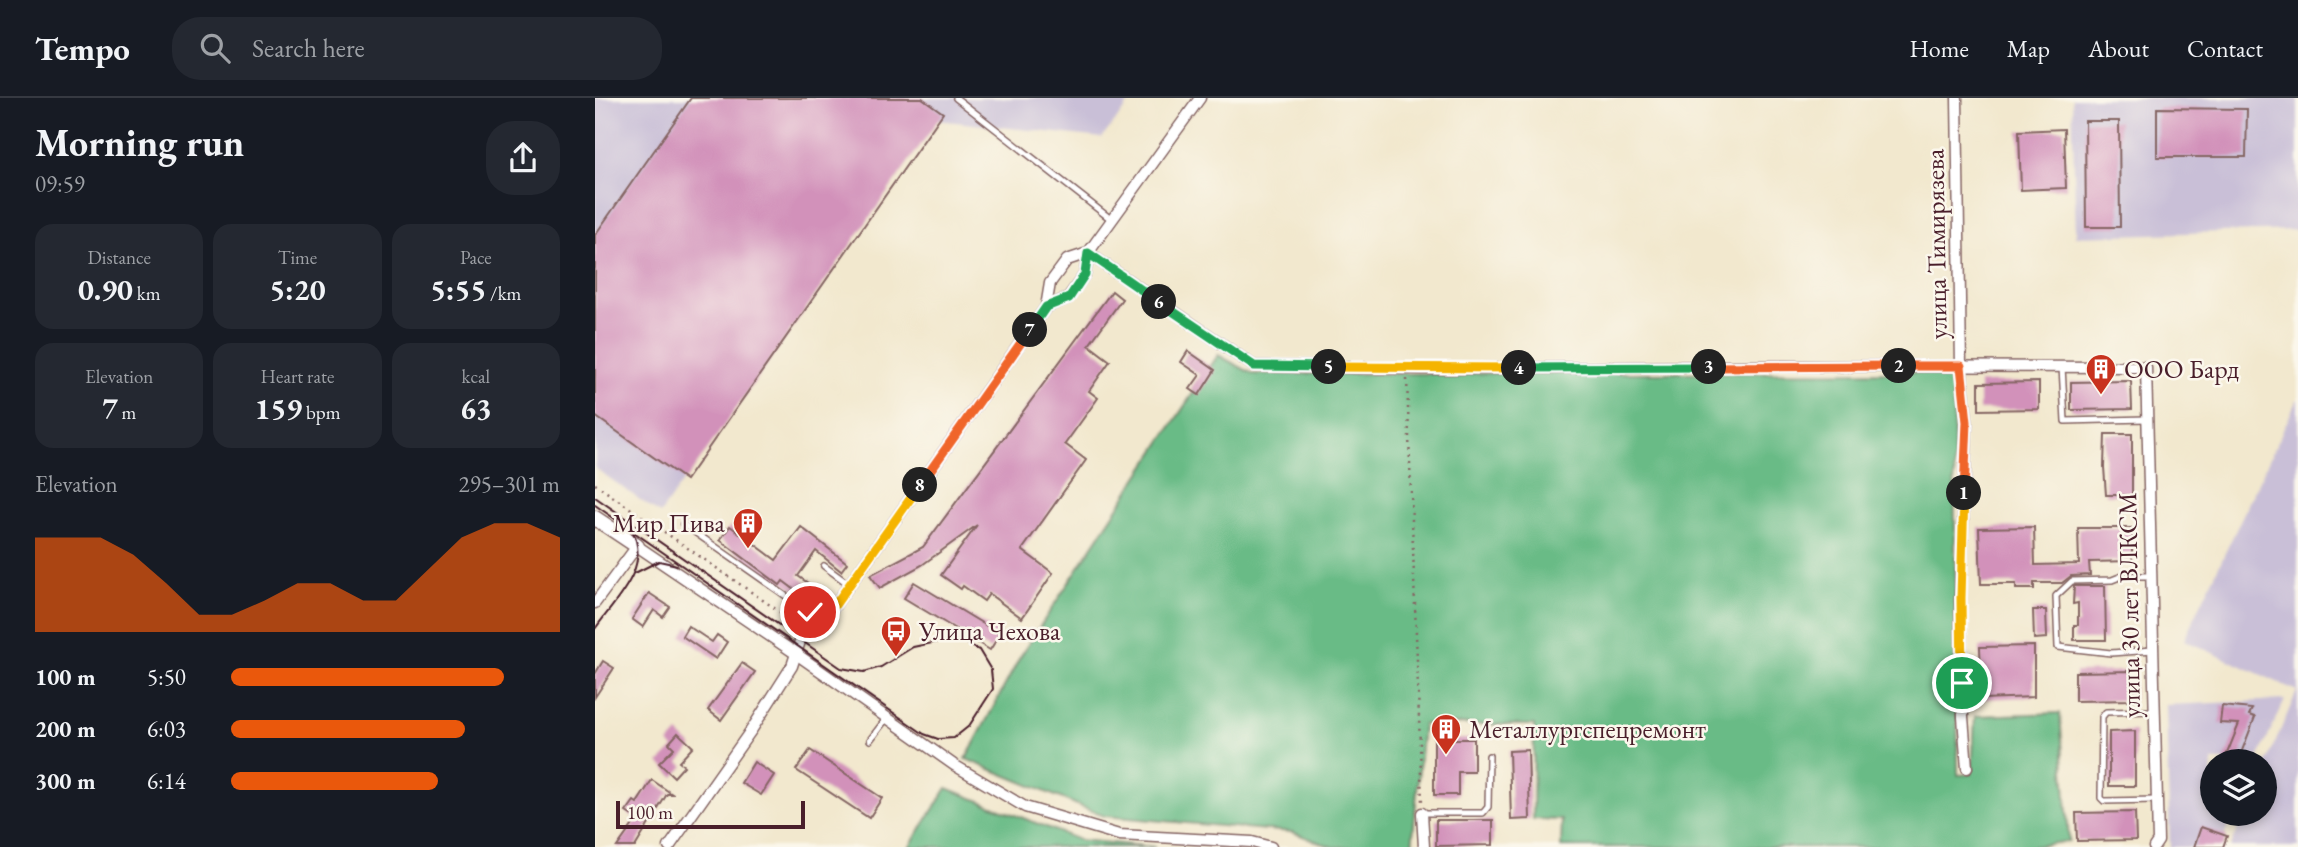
<!DOCTYPE html>
<meta charset="utf-8">
<style>
body{margin:0;font-family:"EB Garamond",serif;background:#242831;color:#f1f3f6;height:100vh;display:flex;flex-direction:column;font-size:26px;white-space:nowrap}
*{box-sizing:border-box;margin:0}
p{font-size:23px;color:#9ea1a6}
.icon{flex:none;width:38px;height:38px;fill:none;stroke:currentColor;stroke-width:2;stroke-linecap:round;stroke-linejoin:round}
.map{position:relative;flex:1;overflow:hidden}
.details{display:flex;flex-direction:column;background:#171b24;width:595px}
.details>*{flex:none}
.controls{position:absolute;left:1605px;top:651px;display:grid;gap:14px}
.controls a{display:grid;place-items:center;width:77px;height:77px;border-radius:50%;background:#171b24;box-shadow:0 4px 10px #0003;font-size:35px}
.scale{position:absolute;left:21px;bottom:18px;width:189px;box-sizing:border-box;padding-left:7px;border:4px solid #4a1f2b;border-top:0;font-size:19px;line-height:24px;white-space:nowrap;color:#4a1f2b;-webkit-text-stroke:5px #fbf7ec;paint-order:stroke}
.pin{position:absolute;display:grid;place-items:center;width:60px;height:60px;color:#fff;margin:-30px;border:4px solid #fff;border-radius:50%;box-shadow:0 2px 7px #0007}
.km{position:absolute;width:35px;height:35px;margin:-18px;border-radius:50%;background:#222;color:#fff;font-size:19px;line-height:35px;text-align:center}
.round{display:grid;place-items:center;flex:none;width:74px;height:74px;border-radius:28px;background:#242831}
.overview{display:flex;align-items:center;justify-content:space-between;height:119px;padding:0 35px}
h1{font-size:38px;font-weight:700;line-height:52px}
.metrics{display:grid;grid-template-columns:repeat(3,1fr);gap:10px;height:119px;padding:7px 35px}
.metrics div{display:grid;align-content:center;border-radius:18px;background:#242831;text-align:center}
.metrics b{font-size:30px;font-weight:700}
.metrics small{font-size:19px;font-weight:400}
.metrics p{font-size:19px}
.chart{height:196px;padding:14px 35px}
.chart p{display:flex;justify-content:space-between}
.chart svg{width:100%;height:126px;margin-top:7px;fill:#ea580c;opacity:.7}
ul{padding:0 35px;list-style:none;font-size:23px}
li{display:grid;grid-template-columns:112px 84px 1fr;align-items:center;height:52px}
li i{height:18px;border-radius:9px;background:#ea580c}
header{display:flex;align-items:center;gap:42px;box-sizing:border-box;height:98px;padding:0 35px;background:#171b24;border-bottom:2px solid #363941}
header strong{font-size:33px}
nav{display:flex;gap:38px;margin-inline-start:auto;font-size:24px}
.search{width:490px;height:63px;background:#242831;display:flex;align-items:center;gap:18px;box-sizing:border-box;padding:0 24px;border-radius:28px;color:#9ea1a6;font-size:26px}
main{display:flex;flex:1;min-height:0}
.map>svg:first-child{display:block}
.industrial{fill:#c9bfd7}
.forest{fill:#69bb86;stroke:#5a6d58;stroke-width:2}
.building{fill:#d291ba}
.lines{fill:none;stroke-linecap:round;stroke-linejoin:round}
.lane-casing{stroke:#856564;stroke-width:8}
.street-casing{stroke:#856564;stroke-width:13}
.secondary-casing{stroke:#856564;stroke-width:17}
.path{stroke:#856564;stroke-width:2.5;stroke-dasharray:2 5;stroke-linecap:butt}
.lane{stroke:#fff;stroke-width:5}
.street{stroke:#fff;stroke-width:10}
.secondary{stroke:#fff;stroke-width:14}
.tram{stroke:#4a1f2b;stroke-width:2}
.split-1-casing{stroke:#fff;stroke-width:14}
.split-2-casing{stroke:#fff;stroke-width:14}
.split-3-casing{stroke:#fff;stroke-width:14}
.split-4-casing{stroke:#fff;stroke-width:14}
.split-5-casing{stroke:#fff;stroke-width:14}
.split-6-casing{stroke:#fff;stroke-width:14}
.split-7-casing{stroke:#fff;stroke-width:14}
.split-8-casing{stroke:#fff;stroke-width:14}
.split-9-casing{stroke:#fff;stroke-width:14}
.split-1{stroke:#f5b400;stroke-width:9}
.split-2{stroke:#f0652b;stroke-width:9}
.split-3{stroke:#f0652b;stroke-width:9}
.split-4{stroke:#22a559;stroke-width:9}
.split-5{stroke:#f5b400;stroke-width:9}
.split-6{stroke:#22a559;stroke-width:9}
.split-7{stroke:#22a559;stroke-width:9}
.split-8{stroke:#f0652b;stroke-width:9}
.split-9{stroke:#f5b400;stroke-width:9}
.labels{text-anchor:middle;dominant-baseline:central;stroke-width:5;stroke-linejoin:round;paint-order:stroke}
.street-label{font-size:26px;fill:#4a1f2b;stroke:#fbf7ec}
.poi-label{font-size:26px;fill:#4a1f2b;stroke:#fbf7ec;text-anchor:start}
</style>
<header>
<strong>Tempo</strong>
<div class="search"><svg class="icon" aria-label="search" viewBox="0 0 24 24"><circle cx="10" cy="10" r="6"/><path d="M15 15l6 6"/></svg>Search here</div>
<nav><a>Home</a><a>Map</a><a>About</a><a>Contact</a></nav>
</header>
<main>
<section class="details">
<div class="overview"><div><h1>Morning run</h1><p>09:59</p></div><a class="round"><svg class="icon" aria-label="share" viewBox="0 0 24 24"><path d="M12 15V3M7 8l5-5 5 5M5 13v7h14v-7"/></svg></a></div>
<div class="metrics">
<div><p>Distance</p><b>0.90<small> km</small></b></div>
<div><p>Time</p><b>5:20</b></div>
<div><p>Pace</p><b>5:55<small> /km</small></b></div>
</div>
<div class="metrics">
<div><p>Elevation</p><b>7<small> m</small></b></div>
<div><p>Heart rate</p><b>159<small> bpm</small></b></div>
<div><p>kcal</p><b>63</b></div>
</div>
<div class="chart"><p><span>Elevation</span>295–301 m</p>
<svg viewBox="0 0 160 44" preserveAspectRatio="none"><path d="M0 44V11L10 11L20 11L30 17L40 27L50 38L60 38L70 33L80 27L90 27L100 33L110 33L120 22L130 11L140 6L150 6L160 11V44z"/></svg>
</div>
<ul>
<li><b>100 m</b>5:50<i style="width:83%"></i></li>
<li><b>200 m</b>6:03<i style="width:71%"></i></li>
<li><b>300 m</b>6:14<i style="width:63%"></i></li>
</ul>
</section>
<div class="map">
<svg width="1703" height="749" viewBox="0 0 1703 749">
<rect width="100%" height="100%" fill="#fbf7ec"/>
<filter id="ink" filterUnits="userSpaceOnUse"><feTurbulence type="fractalNoise" baseFrequency=".0143" numOctaves="2"/><feDisplacementMap in="SourceGraphic" scale="14" xChannelSelector="R" yChannelSelector="G"/><feConvolveMatrix kernelMatrix="1 2 1 2 8 2 1 2 1" color-interpolation-filters="sRGB"/></filter>
<filter id="wash" filterUnits="userSpaceOnUse"><feTurbulence type="fractalNoise" baseFrequency=".00686" numOctaves="4" result="noise"/><feDisplacementMap in="SourceGraphic" scale="28" xChannelSelector="R" yChannelSelector="G"/><feGaussianBlur stdDeviation="1.57" result="paint"/><feColorMatrix in="noise" values="0 0 0 0 0 0 0 0 0 0 0 0 0 0 0 0 0 1.4 0 .05"/><feComposite in="paint" operator="in"/></filter>
<g filter="url(#wash)">
<rect width="100%" height="100%" fill="#f2e8ce"/>
<g class="industrial">
<polygon points="0,0 538,0 507,40 342,22 65,416 0,370"/>
<polygon points="1477,0 1703,0 1703,132 1481,138"/>
<polygon points="1703,300 1703,749 1635,749 1649,716 1670,716 1670,669 1702,593 1589,542"/>
<polygon points="1690,602 1662,663 1617,663 1617,716 1639,716 1624,749 1575,749 1571,607"/>
</g>
<g class="forest">
<polygon points="623,257 658,276 1358,274 1363,677 1377,676 1380,618 1465,615 1474,743 1435,749 966,749 967,722 938,721 939,627 828,626 817,749 737,749 697,734 509,718 371,661 425,559"/>
<polygon points="352,690 484,742 560,749 314,749"/>
</g>
<g id="blocks">
<g class="building">
<polygon points="96,0 327,0 348,15 91,382 0,318 0,137"/>
<polygon points="1562,10 1652,11 1651,59 1562,59"/>
<polygon points="1490,23 1524,23 1525,129 1491,129"/>
<polygon points="1469,31 1471,90 1426,92 1424,33"/>
<polygon points="517,193 527,201 494,247 515,263 494,293 503,300 470,346 491,362 427,452 458,475 427,520 394,496 389,503 368,488 366,491 346,477 382,427 327,467 285,490 275,477 328,449"/>
<polygon points="593,253 620,272 604,297 595,291 605,277 586,264"/>
<polygon points="1536,283 1537,311 1476,312 1476,284"/>
<polygon points="1444,284 1444,311 1384,312 1384,285"/>
<polygon points="1510,336 1537,336 1537,397 1511,397 1509,369"/>
<polygon points="135,428 181,462 206,429 252,465 246,473 221,453 203,478 220,490 212,501 188,483 185,487 125,442"/>
<polygon points="1439,429 1440,467 1484,466 1483,430 1537,430 1537,463 1494,464 1495,477 1476,478 1467,485 1439,485 1439,491 1421,491 1421,486 1386,486 1384,430"/>
<polygon points="319,484 405,536 395,552 309,500"/>
<polygon points="1479,488 1510,488 1511,542 1479,542 1479,527 1483,527 1483,505 1478,506"/>
<polygon points="54,495 75,509 68,519 59,512 48,529 37,521"/>
<polygon points="1438,512 1451,512 1452,540 1439,541"/>
<polygon points="93,528 117,544 122,537 132,544 121,561 87,538"/>
<polygon points="1439,548 1439,599 1387,601 1385,549"/>
<polygon points="8,563 19,570 0,599 0,576"/>
<polygon points="147,565 160,574 126,622 113,612"/>
<polygon points="1539,573 1539,602 1480,603 1480,574"/>
<polygon points="1627,608 1657,611 1654,617 1660,619 1643,663 1629,663 1644,626 1625,625"/>
<polygon points="1540,633 1540,688 1514,688 1514,634"/>
<polygon points="83,635 98,649 84,664 89,668 79,679 64,665 79,650 74,645"/>
<polygon points="839,641 879,641 879,674 863,674 863,697 839,697"/>
<polygon points="215,652 287,700 274,720 201,672"/>
<polygon points="933,652 935,721 916,722 914,653"/>
<polygon points="159,664 179,677 166,697 146,685"/>
<polygon points="57,682 77,696 72,696 40,749 22,749 42,721 31,714 39,703 42,705"/>
<polygon points="1540,714 1541,742 1482,743 1481,715"/>
<polygon points="841,722 898,722 898,747 841,748"/>
<polygon points="1606,729 1632,738 1628,749 1599,749"/>
</g>
</g>
</g>
<g filter="url(#ink)">
<use href="#blocks" fill-opacity="0" stroke="#856564" stroke-width="2"/>
<g class="lines">
<g class="lane-casing">
<g id="lane">
<polyline points="361,0 517,122"/>
<polyline points="1467,269 1470,323 1552,321"/>
<polyline points="88,426 228,524"/>
<polyline points="229,468 255,487"/>
<polyline points="1556,478 1527,478 1517,482 1477,483 1461,498 1463,549 1516,555 1558,552"/>
<polyline points="1559,613 1511,614 1507,619 1506,700 1509,703 1562,702"/>
<polyline points="275,642 291,621"/>
<polyline points="827,715 888,715 893,709 894,658"/>
</g>
</g>
<g class="street-casing">
<g id="street">
<polyline points="1362,0 1366,268 1372,324 1365,500 1368,619 1372,670"/>
<polyline points="451,209 455,185 472,162 493,155 659,268 827,271 1152,268 1551,269 1563,743 1559,749"/>
<polyline points="0,505 42,448 200,555 359,667 430,709 524,737 657,744 676,749"/>
<polyline points="827,715 829,749"/>
<polyline points="74,749 157,631 197,568 209,531 228,524 451,209 473,200 490,176 493,155 605,0"/>
</g>
</g>
<g class="secondary-casing">
<polyline id="secondary" points="0,420 42,448"/>
</g>
<g class="path">
<polyline points="812,281 827,705"/>
<polyline points="0,386 201,525"/>
</g>
<use href="#lane" class="lane"/>
<use href="#street" class="street"/>
<use href="#secondary" class="secondary"/>
<g class="tram">
<polyline points="0,399 246,570 269,574 286,569 318,549 342,544 367,543 384,552 396,572 398,591 374,628 359,640 343,641 329,636 0,407"/>
<polyline points="40,475 64,463 82,467"/>
<path d="M0,531C21,501 55,471 38,434"/>
</g>
</g>
</g>
<g class="lines" filter="url(#ink)">
<g class="split-1-casing">
<polyline id="split-1" points="1367,585 1366,500 1369,395"/>
</g>
<g class="split-2-casing">
<polyline id="split-2" points="1304,268 1366,268 1372,324 1369,395"/>
</g>
<g class="split-3-casing">
<polyline id="split-3" points="1114,269 1304,268"/>
</g>
<g class="split-4-casing">
<polyline id="split-4" points="924,270 1114,269"/>
</g>
<g class="split-5-casing">
<polyline id="split-5" points="734,269 924,270"/>
</g>
<g class="split-6-casing">
<polyline id="split-6" points="564,204 659,268 734,269"/>
</g>
<g class="split-7-casing">
<polyline id="split-7" points="435,232 451,209 474,200 490,176 493,155 564,204"/>
</g>
<g class="split-8-casing">
<polyline id="split-8" points="325,387 435,232"/>
</g>
<g class="split-9-casing">
<polyline id="split-9" points="215,514 228,524 325,387"/>
</g>
<use href="#split-1" class="split-1"/>
<use href="#split-2" class="split-2"/>
<use href="#split-3" class="split-3"/>
<use href="#split-4" class="split-4"/>
<use href="#split-5" class="split-5"/>
<use href="#split-6" class="split-6"/>
<use href="#split-7" class="split-7"/>
<use href="#split-8" class="split-8"/>
<use href="#split-9" class="split-9"/>
</g>
<defs>
<g id="building-pin" transform="scale(1.575)"><path d="M0 17L-7.5 6A9.5 9.5 0 1 1 7.5 6Z" fill="#c8321e" stroke="#fbf7ec"/><path d="M-4-6H4V6H1V3H-1V6H-4ZM-2.5-4.3h1.7v1.8h-1.7ZM.8-4.3h1.7v1.8H.8ZM-2.5-1h1.7V.8h-1.7ZM.8-1h1.7V.8H.8Z" fill="#fff"/></g>
<g id="bus-pin" transform="scale(1.575)"><path d="M0 17L-7.5 6A9.5 9.5 0 1 1 7.5 6Z" fill="#c8321e" stroke="#fbf7ec"/><path d="M-5-6H5V4H4V6H2V4H-2V6H-4V4H-5ZM-3.5-4V0h7V-4ZM-3.5 1.2v1.5H-2V1.2ZM2 1.2v1.5H3.5V1.2Z" fill="#fff"/></g>
</defs>
<g fill-rule="evenodd">
<use href="#building-pin" x="1506" y="271"/>
<use href="#building-pin" x="153" y="425"/>
<use href="#bus-pin" x="301" y="533"/>
<use href="#building-pin" x="851" y="631"/>
</g>
<g class="labels">
<g class="street-label">
<text transform="translate(1341 146) rotate(-91)">улица Тимирязева</text>
<text transform="translate(1534 507) rotate(-91)">улица 30 лет ВЛКСМ</text>
</g>
<g class="poi-label">
<text x="1529" y="271">ООО Бард</text>
<text x="130" y="425" text-anchor="end">Мир Пива</text>
<text x="324" y="533">Улица Чехова</text>
<text x="874" y="631">Металлургспецремонт</text>
</g>
</g>
</svg>
<div class="controls">
<a><svg class="icon" aria-label="layers" viewBox="0 0 24 24"><path d="M12 4l9 5-9 5-9-5zM3 14l9 5 9-5"/></svg></a>
</div>
<div class="scale">100 m</div>
<div class="pin" style="left:1367px;top:585px;background:#1e9e55"><svg class="icon" aria-label="arrive" viewBox="0 0 24 24"><path d="M6 21V4h12l-3 4 3 4H6"/></svg></div>
<div class="pin" style="left:215px;top:514px;background:#d93025"><svg class="icon" aria-label="check" viewBox="0 0 24 24"><path d="M5 12l5 5 9-10"/></svg></div>
<b class="km" style="left:1369px;top:395px">1</b>
<b class="km" style="left:1304px;top:268px">2</b>
<b class="km" style="left:1114px;top:269px">3</b>
<b class="km" style="left:924px;top:270px">4</b>
<b class="km" style="left:734px;top:269px">5</b>
<b class="km" style="left:564px;top:204px">6</b>
<b class="km" style="left:435px;top:232px">7</b>
<b class="km" style="left:325px;top:387px">8</b>
</div>
</main>
